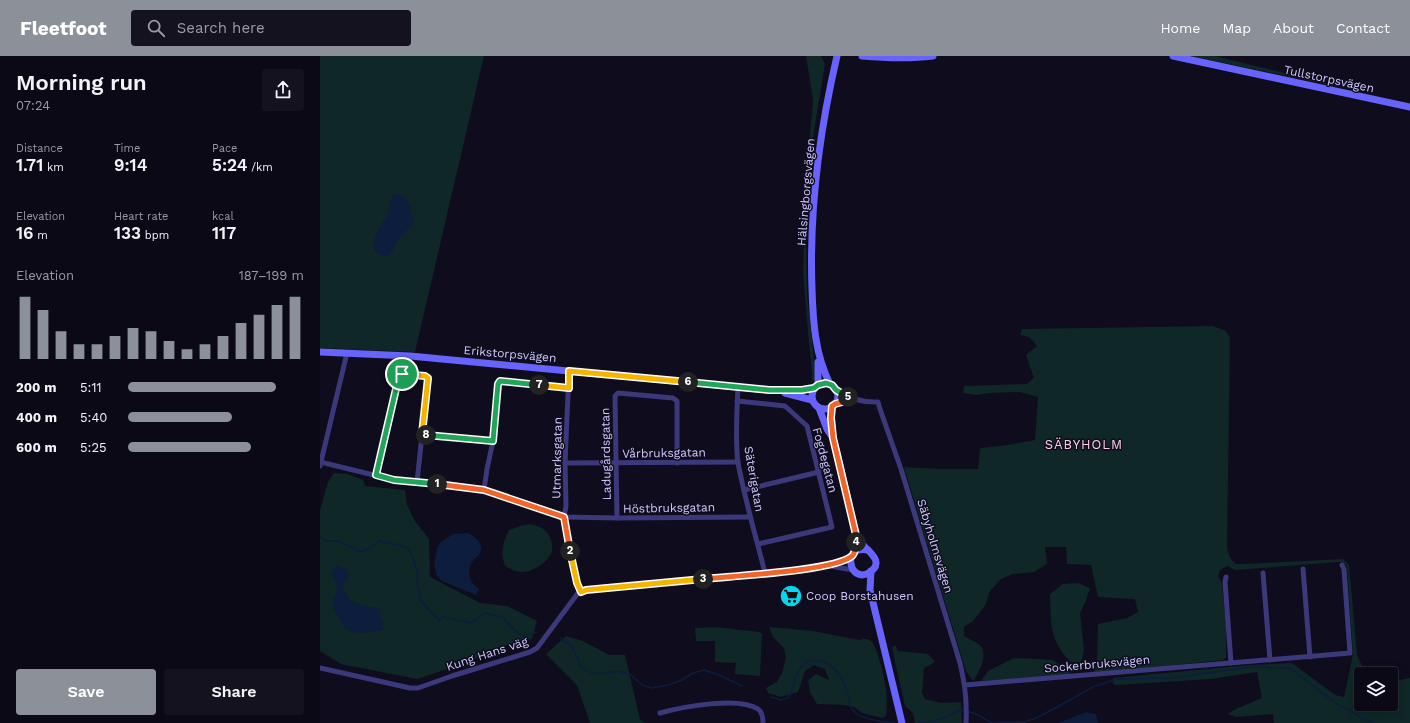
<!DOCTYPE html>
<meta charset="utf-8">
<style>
body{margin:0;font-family:"Work Sans",sans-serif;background:#14121f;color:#f1f3f6;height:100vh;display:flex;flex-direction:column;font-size:15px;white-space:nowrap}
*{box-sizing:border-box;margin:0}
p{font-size:13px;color:#9a9aa1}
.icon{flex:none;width:22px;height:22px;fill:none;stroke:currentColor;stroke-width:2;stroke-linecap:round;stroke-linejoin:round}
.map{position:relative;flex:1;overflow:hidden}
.sheet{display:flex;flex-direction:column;background:#0b0916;width:320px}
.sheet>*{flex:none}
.controls{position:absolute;left:1034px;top:611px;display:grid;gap:8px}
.controls a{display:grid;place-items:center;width:44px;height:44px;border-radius:4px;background:#0b0916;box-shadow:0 2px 10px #0003,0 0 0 1px #2b2a35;font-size:20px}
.pin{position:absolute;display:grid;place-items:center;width:34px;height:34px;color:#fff;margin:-17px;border:2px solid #fff;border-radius:50%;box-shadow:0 1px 4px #0007}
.km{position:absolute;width:20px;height:20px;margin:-10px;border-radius:50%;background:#222;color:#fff;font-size:11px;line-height:20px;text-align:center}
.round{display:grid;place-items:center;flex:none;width:42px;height:42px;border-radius:4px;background:#14121f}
.head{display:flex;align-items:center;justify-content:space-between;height:68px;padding:0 16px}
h1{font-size:22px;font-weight:600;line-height:30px}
.metrics{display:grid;grid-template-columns:repeat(3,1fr);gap:6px;height:68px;padding:4px 16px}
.metrics div{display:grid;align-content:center}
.metrics b{font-size:17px;font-weight:600}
.metrics small{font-size:11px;font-weight:400}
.metrics p{font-size:11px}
.chart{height:112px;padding:8px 16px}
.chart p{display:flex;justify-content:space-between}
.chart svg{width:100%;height:72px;margin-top:4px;stroke:#8c9099;stroke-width:6}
.primary-button{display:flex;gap:8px;margin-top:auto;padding:8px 16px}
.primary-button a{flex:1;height:46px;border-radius:4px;background:#8c9099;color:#fff;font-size:16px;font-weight:600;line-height:46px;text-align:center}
.primary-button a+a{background:#14121f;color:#f1f3f6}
ul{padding:0 16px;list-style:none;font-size:13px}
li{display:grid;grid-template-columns:64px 48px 1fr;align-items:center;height:30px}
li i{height:10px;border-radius:5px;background:#8c9099}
header{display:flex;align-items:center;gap:24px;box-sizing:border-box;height:56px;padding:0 20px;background:#8c9099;color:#fff}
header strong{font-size:19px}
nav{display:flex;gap:22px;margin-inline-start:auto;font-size:14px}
.search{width:280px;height:36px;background:#14121f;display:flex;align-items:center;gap:10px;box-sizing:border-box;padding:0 14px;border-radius:4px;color:#9a9aa1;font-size:15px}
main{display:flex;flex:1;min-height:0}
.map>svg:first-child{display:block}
.green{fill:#0f2726}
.water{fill:#0c1d3d}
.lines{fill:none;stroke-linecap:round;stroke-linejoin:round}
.stream{stroke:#0c1d3d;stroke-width:1.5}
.street{stroke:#3b387b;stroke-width:5}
.secondary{stroke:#6763fc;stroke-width:7}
.split-1-casing{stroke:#fff;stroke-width:8}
.split-2-casing{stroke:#fff;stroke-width:8}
.split-3-casing{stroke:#fff;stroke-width:8}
.split-4-casing{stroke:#fff;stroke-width:8}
.split-5-casing{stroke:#fff;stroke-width:8}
.split-6-casing{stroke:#fff;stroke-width:8}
.split-7-casing{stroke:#fff;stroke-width:8}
.split-8-casing{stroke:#fff;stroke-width:8}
.split-9-casing{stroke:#fff;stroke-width:8}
.split-1{stroke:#22a559;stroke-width:5}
.split-2{stroke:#f0652b;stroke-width:5}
.split-3{stroke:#f5b400;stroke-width:5}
.split-4{stroke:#f0652b;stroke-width:5}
.split-5{stroke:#f0652b;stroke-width:5}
.split-6{stroke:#22a559;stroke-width:5}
.split-7{stroke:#f5b400;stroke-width:5}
.split-8{stroke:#22a559;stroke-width:5}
.split-9{stroke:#f5b400;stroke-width:5}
.labels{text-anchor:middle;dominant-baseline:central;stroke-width:3;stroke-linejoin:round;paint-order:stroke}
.street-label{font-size:12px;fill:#d0c9fe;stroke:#0f0c1d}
.poi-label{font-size:12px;fill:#d0c9fe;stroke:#0f0c1d;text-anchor:start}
.neighbourhood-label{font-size:13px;letter-spacing:1px;fill:#fecbeb;stroke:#0f0c1d}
</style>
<header>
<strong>Fleetfoot</strong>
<div class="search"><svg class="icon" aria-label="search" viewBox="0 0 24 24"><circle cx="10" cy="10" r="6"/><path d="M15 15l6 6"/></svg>Search here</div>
<nav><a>Home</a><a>Map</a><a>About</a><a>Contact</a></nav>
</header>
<main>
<section class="sheet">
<div class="head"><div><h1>Morning run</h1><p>07:24</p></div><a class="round"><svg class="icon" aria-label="share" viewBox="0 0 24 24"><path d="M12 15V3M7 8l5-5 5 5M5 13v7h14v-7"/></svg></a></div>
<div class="metrics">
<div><p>Distance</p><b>1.71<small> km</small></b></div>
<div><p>Time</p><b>9:14</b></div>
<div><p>Pace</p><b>5:24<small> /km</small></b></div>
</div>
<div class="metrics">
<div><p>Elevation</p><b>16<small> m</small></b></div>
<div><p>Heart rate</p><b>133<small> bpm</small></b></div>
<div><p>kcal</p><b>117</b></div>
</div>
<div class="chart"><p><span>Elevation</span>187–199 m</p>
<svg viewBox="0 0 160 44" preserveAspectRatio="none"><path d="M5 44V6M15 44V14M25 44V27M35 44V35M45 44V35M55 44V30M65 44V25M75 44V27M85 44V33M95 44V38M105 44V35M115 44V30M125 44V22M135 44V17M145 44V11M155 44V6"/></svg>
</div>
<ul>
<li><b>200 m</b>5:11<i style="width:84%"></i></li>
<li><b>400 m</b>5:40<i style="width:59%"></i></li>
<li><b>600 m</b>5:25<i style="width:70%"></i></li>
</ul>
<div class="primary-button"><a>Save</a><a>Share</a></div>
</section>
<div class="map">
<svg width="1090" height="667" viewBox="0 0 1090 667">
<rect width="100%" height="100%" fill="#0f0c1d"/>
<g class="green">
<polygon points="0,0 164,0 95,296 0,292"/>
<polygon points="486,0 501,0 505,8 493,82 488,130 486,172 487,238 496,322 491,327 492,320 491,308 486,253 483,214 484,181 485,135 493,44"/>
<polygon points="871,0 895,0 1034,34"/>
<path d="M893,270L906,275L910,282L907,492L910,502L916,508H925L1023,503L1029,509L1037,599L1046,618H1041V648H1071V626L1090,622V667H954L953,658L917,661L908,658L918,652L942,642L937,616L891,623L797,629L793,628V622L931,609L972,607L1015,639L1024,641L1033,598L1027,510L1022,506H1019L915,514L907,510L900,514L898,520L902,528L906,570V602L903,604L788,616H774L777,604L778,568L807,562L818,556L815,543L778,541L771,509L747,508L746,491H725L727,508L714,516L693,518L681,523L670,535L665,550L653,565L644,571V580C649,583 657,586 661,590C668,600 659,617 653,625L646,615L584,411L618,413H658L660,392L688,389L715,384L718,341L700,336L669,337L657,339L643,337L644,330L707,328L714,322L706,299L717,290L709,281L700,279L702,273Z"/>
<polygon points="14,417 27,418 43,424 45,430 85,434 87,449 95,465 109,483 110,521 160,547 187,550 217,565 212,583 161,596 160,600 149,606 97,623 21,608 0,595 0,454 8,426"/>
<path d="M210,468C213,469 219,470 222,472C231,477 236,493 229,501C223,510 209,517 199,516C195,515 189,512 185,510C180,496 183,486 189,474L200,470Z"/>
<path d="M758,527L770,532L765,547L760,557L764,595L761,606H751C729,585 731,567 730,538L743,528Z"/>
<polygon points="395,571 439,576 442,578 440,620 415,618 416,607 395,606 395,585 376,585 375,572"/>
<path d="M449,571L493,575L539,584C543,583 547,582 551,585C558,591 564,622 566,632C567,641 567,650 566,660L562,662L542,657L534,651L524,649L497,648L490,636L488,624L496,618L509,624L505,613L494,609L485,615L478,636L461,641L448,637L446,632L457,626L462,617L466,602L464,592L453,581Z"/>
<polygon points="246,580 263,585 289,599 305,599 320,663 325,667 270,667 257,629 226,598"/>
<polygon points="575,589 578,595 608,598 615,605 612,608 604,612 602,637 605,643 621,647 641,646 642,667 595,667 593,657 585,650 572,592"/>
<polygon points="694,602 733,604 751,617 748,619 661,625 668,615"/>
</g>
<g class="water">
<polygon points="78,138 87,144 90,151 93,165 91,170 78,183 72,196 68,200 61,199 54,194 55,182 61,169 68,159 72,140"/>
<path d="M148,477C155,481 166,488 159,499C157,501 154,503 152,506C146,516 150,527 159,533L156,539L122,525L117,520L114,508L117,492L121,486L133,478Z"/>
<path d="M17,510L27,514L29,523L25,525L22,531C28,547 41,551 58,552L63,567L62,574L42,577L32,576L25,572L15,557L13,545L16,537L17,528L13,522L11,516Z"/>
<polygon points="766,656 776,658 778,667 738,667"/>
</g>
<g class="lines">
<g class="stream">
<polyline points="0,480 5,485 19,485 38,495 44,495 60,485 87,491 94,505 98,520 97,528 101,545 119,564 124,561 151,567 165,557 182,561 195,575 203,580 217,576"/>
<polyline points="240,582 249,587 254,594 261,611 271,617 281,618 298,615 311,619 322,629 331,632 348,629 362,624 373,617 384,614 399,619 422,630"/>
<path d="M451,641L461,644L468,642C475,633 474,617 483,609C486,605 492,604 497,604C514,606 524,623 528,638C529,646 529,652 536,657C545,664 564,666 575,667"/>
<polyline points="599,667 618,664 641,654 654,657 672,667 704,666 716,662 739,650 773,631 797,623 850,622 934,611 970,612 1018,649 1030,654 1041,662 1054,667"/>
</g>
<g class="street">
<polyline points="249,315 245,407 246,450 244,461 257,527 261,536"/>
<path d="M418,331C417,353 415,386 418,407C425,444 436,481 445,517"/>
<path d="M516,334C529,342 542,347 558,346L560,353L581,413L640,607C645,629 647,644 646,667"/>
<polyline points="417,345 465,350 487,370 512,471 438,488"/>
<polyline points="515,347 532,343"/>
<polyline points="102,378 173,385"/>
<polyline points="0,406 74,424 164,434 244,461 297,462 430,461"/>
<polyline points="245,407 418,406"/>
<polyline points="0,410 27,297"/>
<polyline points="56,419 79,320 82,318 105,320 108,323 97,426"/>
<polyline points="164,434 167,413 173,385 178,328 180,325 249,332"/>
<polyline points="424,434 499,416"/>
<polyline points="297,462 295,340 298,337 353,342 357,345 357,407"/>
<polyline points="510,510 533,514"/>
<polyline points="983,513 990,601"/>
<polyline points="943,517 950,604"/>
<polyline points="906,521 905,526 911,607"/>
<polyline points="0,612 90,632 98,632 132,620 210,596 217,592 258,537 266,534 480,514 507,509 531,500"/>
<polyline points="645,629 1030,597 1024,513 1022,509"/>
<path d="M340,657C362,651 419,640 438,653C442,656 443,662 443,667"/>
</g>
<g class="secondary">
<path d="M542,0C566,2 589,3 613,0"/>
<polyline points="853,0 1090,51"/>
<polyline points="0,296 90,300 449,334 482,334 494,333"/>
<circle cx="505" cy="340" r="13"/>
<path d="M510,328C495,299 493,265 492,233C489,153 499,77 517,0"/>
<polyline points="498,329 498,306"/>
<polyline points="465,337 492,344"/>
<polyline points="512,351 511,362 513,381"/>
<polyline points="499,352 507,373 513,382 518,401 536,479 535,496"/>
<path d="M536,479C540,483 543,490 547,493C554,500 562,508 550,516C530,530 520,488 548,494"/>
<polyline points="551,515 550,534 582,667"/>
</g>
</g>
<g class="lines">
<g class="split-1-casing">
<polyline id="split-1" points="82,318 79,320 56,419 74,424 117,428"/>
</g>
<g class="split-2-casing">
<polyline id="split-2" points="117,428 164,434 244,461 250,495"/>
</g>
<g class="split-3-casing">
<polyline id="split-3" points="250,495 257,527 261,536 266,534 383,523"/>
</g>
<g class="split-4-casing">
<path id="split-4" d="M383,523C410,520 515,515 532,500C536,496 535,491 536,486"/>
</g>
<g class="split-5-casing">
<polyline id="split-5" points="528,341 533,343 515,348 512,350 511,362 513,382 536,479 536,486"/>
</g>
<g class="split-6-casing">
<polyline id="split-6" points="368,326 449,334 482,334 494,332 498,329 506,327 512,329 516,334 528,341"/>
</g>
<g class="split-7-casing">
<polyline id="split-7" points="219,329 249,332 249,315 368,326"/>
</g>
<g class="split-8-casing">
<polyline id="split-8" points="106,379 173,385 178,328 180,325 219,329"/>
</g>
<g class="split-9-casing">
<polyline id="split-9" points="82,318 105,320 108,322 102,378 106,379"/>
</g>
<use href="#split-1" class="split-1"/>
<use href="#split-2" class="split-2"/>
<use href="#split-3" class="split-3"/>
<use href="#split-4" class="split-4"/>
<use href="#split-5" class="split-5"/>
<use href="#split-6" class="split-6"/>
<use href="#split-7" class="split-7"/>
<use href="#split-8" class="split-8"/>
<use href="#split-9" class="split-9"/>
</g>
<defs>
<g id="supermarket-disc" transform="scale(1.15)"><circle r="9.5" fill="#05d6ee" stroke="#0f0c1d"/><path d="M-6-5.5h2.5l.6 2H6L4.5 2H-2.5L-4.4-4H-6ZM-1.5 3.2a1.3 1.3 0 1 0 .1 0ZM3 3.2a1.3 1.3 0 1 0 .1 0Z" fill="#111"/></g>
</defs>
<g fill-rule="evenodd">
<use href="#supermarket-disc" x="471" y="540"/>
</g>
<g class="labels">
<g class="street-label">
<text transform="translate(1009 23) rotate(12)">Tullstorpsvägen</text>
<text transform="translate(486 136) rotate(-85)">Hälsingborgsvägen</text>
<text transform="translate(190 298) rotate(5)">Erikstorpsvägen</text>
<text transform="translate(344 397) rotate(-1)">Vårbruksgatan</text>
<text transform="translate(286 398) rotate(-91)">Ladugårdsgatan</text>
<text transform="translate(237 402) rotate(-89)">Utmarksgatan</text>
<text transform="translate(505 404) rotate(75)">Fogdegatan</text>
<text transform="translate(434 423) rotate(80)">Säterigatan</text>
<text transform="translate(349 452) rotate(-1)">Höstbruksgatan</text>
<text transform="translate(615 490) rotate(73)">Säbyholmsvägen</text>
<text transform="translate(167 598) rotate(-18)">Kung Hans väg</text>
<text transform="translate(777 608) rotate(-5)">Sockerbruksvägen</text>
</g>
<g class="poi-label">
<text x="486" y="540">Coop Borstahusen</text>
</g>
<g class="neighbourhood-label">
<text x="764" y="388">SÄBYHOLM</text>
</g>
</g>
</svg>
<div class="controls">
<a><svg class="icon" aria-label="layers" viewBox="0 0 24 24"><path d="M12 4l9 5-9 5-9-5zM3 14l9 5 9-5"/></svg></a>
</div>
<div class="pin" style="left:82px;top:318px;background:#1e9e55"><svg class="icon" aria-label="arrive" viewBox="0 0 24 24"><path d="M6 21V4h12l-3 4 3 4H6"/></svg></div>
<b class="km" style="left:117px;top:428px">1</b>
<b class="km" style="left:250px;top:495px">2</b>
<b class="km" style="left:383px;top:523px">3</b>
<b class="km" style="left:536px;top:486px">4</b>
<b class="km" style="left:528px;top:341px">5</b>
<b class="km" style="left:368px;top:326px">6</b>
<b class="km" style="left:219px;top:329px">7</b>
<b class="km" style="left:106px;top:379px">8</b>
</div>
</main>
